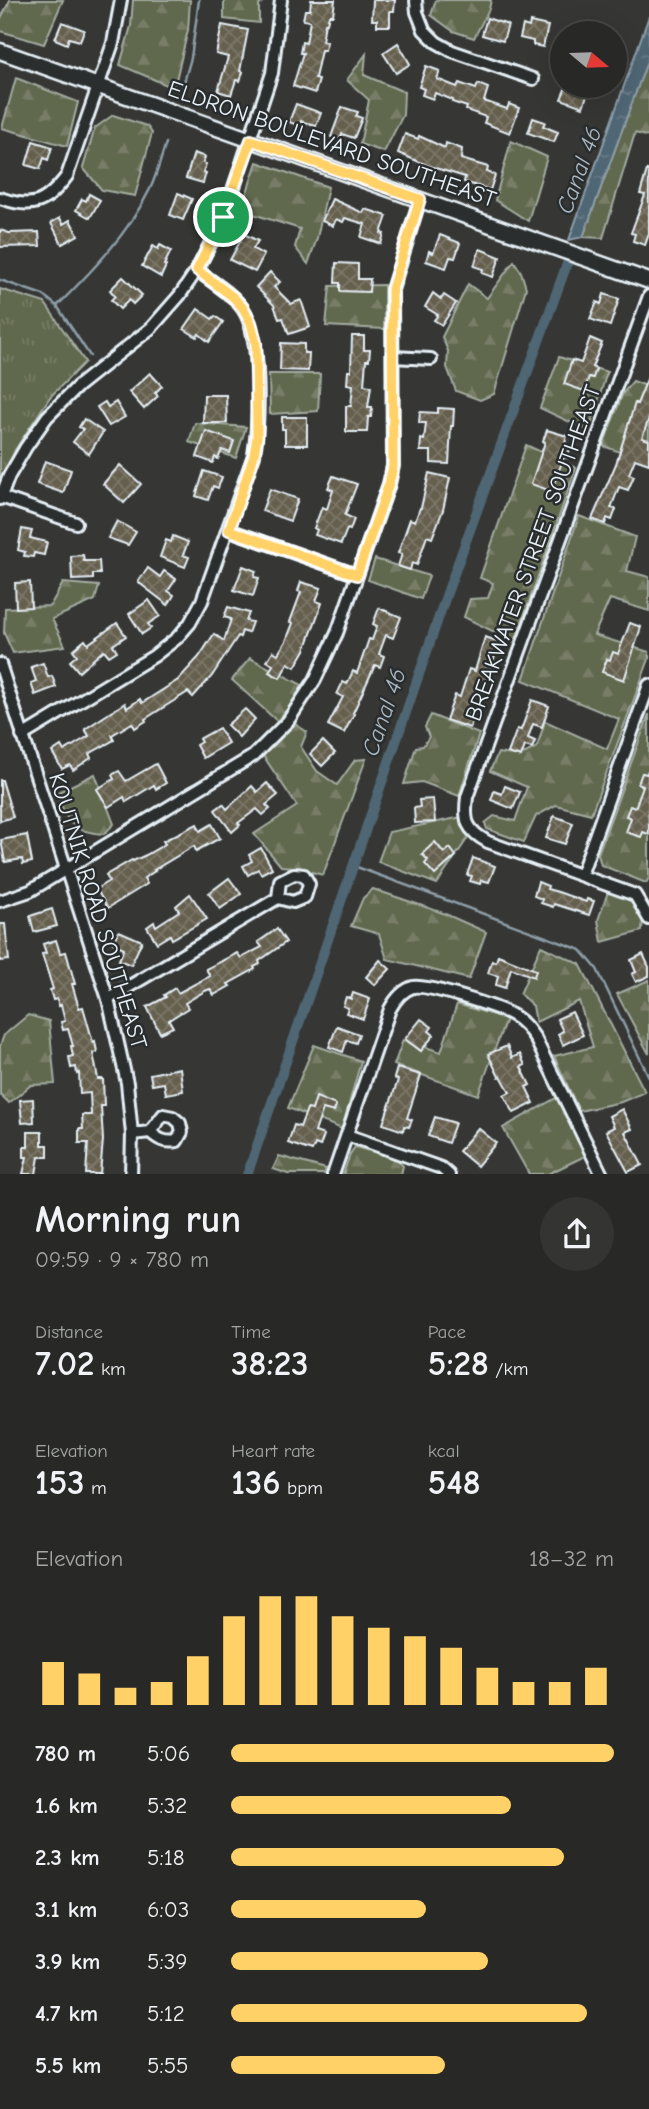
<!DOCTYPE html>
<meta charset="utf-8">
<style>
body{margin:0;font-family:"Comic Neue",sans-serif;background:#343533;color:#f1f3f6;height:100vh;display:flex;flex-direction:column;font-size:26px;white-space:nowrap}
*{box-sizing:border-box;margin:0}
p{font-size:23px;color:#a5a6a7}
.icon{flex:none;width:38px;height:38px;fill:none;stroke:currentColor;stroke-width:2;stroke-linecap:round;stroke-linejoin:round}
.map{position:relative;height:1174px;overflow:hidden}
.details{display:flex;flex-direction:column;background:#282927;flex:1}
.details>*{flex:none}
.needle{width:46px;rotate:109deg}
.tools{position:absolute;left:550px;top:21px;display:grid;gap:14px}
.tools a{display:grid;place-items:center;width:77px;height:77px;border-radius:50%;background:#282927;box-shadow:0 7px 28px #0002,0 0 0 2px #444544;font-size:35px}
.pin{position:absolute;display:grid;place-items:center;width:60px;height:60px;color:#fff;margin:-30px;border:4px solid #fff;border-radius:50%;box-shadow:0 2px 7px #0007}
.round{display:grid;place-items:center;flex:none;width:74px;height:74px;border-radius:37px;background:#343533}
.summary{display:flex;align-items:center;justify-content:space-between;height:119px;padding:0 35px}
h1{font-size:38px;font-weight:600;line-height:52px}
.figures{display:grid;grid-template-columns:repeat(3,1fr);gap:10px;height:119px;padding:7px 35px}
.figures div{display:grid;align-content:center}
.figures b{font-size:35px;font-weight:600}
.figures small{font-size:19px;font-weight:400}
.figures p{font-size:19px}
.chart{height:196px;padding:14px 35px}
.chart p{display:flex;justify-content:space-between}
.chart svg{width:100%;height:126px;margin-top:7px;stroke:#ffd166;stroke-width:6}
ul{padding:0 35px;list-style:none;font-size:23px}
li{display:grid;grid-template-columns:112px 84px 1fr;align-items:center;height:52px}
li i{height:18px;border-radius:9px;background:#ffd166}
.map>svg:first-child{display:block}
.forest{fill:url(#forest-firs);stroke:#a4aca2;stroke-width:2}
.park{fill:url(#park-tufts);stroke:#a4aca2;stroke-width:2}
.water{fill:url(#water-ripples);stroke:#8d9ea9;stroke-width:2}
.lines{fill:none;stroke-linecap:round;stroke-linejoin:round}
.stream{stroke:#8d9ea9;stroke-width:2.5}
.canal{stroke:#506674;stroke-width:10}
.building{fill:url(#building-cross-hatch);stroke:#e8f1f8;stroke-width:2}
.street-casing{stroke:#e8f1f8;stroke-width:16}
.secondary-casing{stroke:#e8f1f8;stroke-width:19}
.street{stroke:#2a2d2e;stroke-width:10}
.secondary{stroke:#2a2d2e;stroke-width:14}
.route-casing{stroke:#fff;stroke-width:14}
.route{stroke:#ffd166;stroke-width:9}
.labels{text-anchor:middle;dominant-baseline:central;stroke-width:5;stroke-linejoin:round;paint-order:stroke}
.street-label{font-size:23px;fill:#e8f1f8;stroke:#2a2d2e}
.water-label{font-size:24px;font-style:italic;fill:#abb9c3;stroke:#2a2d2e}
</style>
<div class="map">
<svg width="649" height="1175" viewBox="0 0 649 1175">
<defs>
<pattern id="forest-firs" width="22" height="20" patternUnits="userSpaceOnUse" patternTransform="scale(1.75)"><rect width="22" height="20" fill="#61674d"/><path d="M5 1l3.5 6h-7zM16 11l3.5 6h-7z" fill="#787d67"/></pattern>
<pattern id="park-tufts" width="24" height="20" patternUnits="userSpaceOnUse" patternTransform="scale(1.75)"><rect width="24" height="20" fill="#61674d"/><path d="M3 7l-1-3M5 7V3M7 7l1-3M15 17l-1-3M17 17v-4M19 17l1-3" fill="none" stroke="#787d67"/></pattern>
<pattern id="water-ripples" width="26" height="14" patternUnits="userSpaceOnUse" patternTransform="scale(1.75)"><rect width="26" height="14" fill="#506674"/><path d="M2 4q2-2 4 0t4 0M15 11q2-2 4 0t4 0" fill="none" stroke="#697c89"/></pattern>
<pattern id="building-cross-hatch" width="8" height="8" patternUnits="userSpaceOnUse" patternTransform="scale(1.75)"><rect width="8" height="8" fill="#655e4e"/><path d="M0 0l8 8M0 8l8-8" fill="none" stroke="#7b7668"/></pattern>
</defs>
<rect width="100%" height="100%" fill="#363734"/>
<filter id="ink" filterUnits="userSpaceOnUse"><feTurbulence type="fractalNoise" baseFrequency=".0143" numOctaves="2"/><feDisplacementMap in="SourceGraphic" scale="14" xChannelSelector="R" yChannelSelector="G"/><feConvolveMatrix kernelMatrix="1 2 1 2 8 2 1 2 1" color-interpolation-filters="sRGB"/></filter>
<g filter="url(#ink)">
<g class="forest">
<polygon points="10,0 63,0 44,44 0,31 0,20"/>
<polygon points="133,0 190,0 188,30 174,88 120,65 131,26"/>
<polygon points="224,0 266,0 259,5 259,23 224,19"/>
<polygon points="436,0 491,0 489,9 474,38 453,31 431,15"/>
<polygon points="366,54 364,75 404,92 403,115 384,152 360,144 369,100 347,80"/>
<polygon points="649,56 649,137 635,133 603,238 583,237"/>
<polygon points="16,78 78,102 67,146 2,128"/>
<polygon points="113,115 147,126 152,133 135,196 102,190 83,168 95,128"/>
<polygon points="511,141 547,157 528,221 495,200"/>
<polygon points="257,162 328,187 317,238 308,264 295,247 300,229 241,210"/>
<polygon points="514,261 521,272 526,288 494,394 480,400 456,391 447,367 448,351 442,337 468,284 487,298"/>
<polygon points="384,285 384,329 326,326 330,286"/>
<polygon points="559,357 607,372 589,431 540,408"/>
<polygon points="269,374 320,374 318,411 270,414"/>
<polygon points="633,381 649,387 649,462 603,446 623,393"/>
<polygon points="195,423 246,427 236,458 189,442"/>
<polygon points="526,445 576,468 515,642 464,617 470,599 488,598 493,583 480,578"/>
<polygon points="579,516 635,537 627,571 649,577 649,611 610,599 594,635 649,652 649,659 591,814 556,805 536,816 524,842 487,829 485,823 494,816 515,821 527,787 490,771 498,753 520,756 537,747 545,721 607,749 619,719 523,680"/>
<polygon points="375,559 429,576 421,599 368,580"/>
<polygon points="63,583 99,586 95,600 52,619 65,646 13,653 4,633 5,608 50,606"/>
<polygon points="250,658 302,685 299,695 277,721 232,680"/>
<polygon points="649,714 649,878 646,883 601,865 598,854"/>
<polygon points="431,715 479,734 459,796 422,782 404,784 416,747 423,746 429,737 425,727"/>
<polygon points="295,724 307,732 301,747 317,771 337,785 355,760 366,759 323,875 293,867 281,866 254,834 297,806 262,754"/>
<path d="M95,774L114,824L104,834C68,831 69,823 56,793Z"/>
<polygon points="462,817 465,831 469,836 437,884 378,862 389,832"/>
<polygon points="373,889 443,913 486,932 469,979 387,959 379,934 351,926 363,898"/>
<polygon points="609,889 634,899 643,916 642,931 602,942 598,920"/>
<polygon points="541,946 580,964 645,1092 621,1102 579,1111 554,1056 593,1047 579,1001 536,1022 533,1006 520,994"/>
<polygon points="649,980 649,1054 617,994"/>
<polygon points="457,1004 506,1019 478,1095 394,1065 403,1040 441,1052"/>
<polygon points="28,1015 49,1021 55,1084 31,1085 9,1103 0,1094 0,1046 4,1035"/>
<polygon points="314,1045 361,1061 342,1129 288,1108"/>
<polygon points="558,1097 587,1155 548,1174 529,1174 503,1128"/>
<polygon points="355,1147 396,1158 403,1166 401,1174 343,1175 350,1154"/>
<polygon points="279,1156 326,1169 324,1174 288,1174 273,1169"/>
</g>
<polygon class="park" points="0,289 45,303 85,362 50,397 15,450 0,486"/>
<polygon class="water" points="649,16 649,56 583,237 569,240"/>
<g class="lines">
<g class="stream">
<polyline points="180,96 191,58 199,0"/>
<polyline points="0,280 43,295 57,306 90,356"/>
<path d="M57,306C92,271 128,234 150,189C157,175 161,158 166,143"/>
<polyline points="354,866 581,950 597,969 649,1077"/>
</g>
<polyline class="canal" points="247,1175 447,593 567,264"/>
</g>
<g class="building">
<polygon points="311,0 335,0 333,15 329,15 327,23 325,23 322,41 327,42 325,50 321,50 315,78 319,80 315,93 293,86 303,53 300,53 302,42 306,43 310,21 303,20 305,10 310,10"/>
<polygon points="373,0 395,0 394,11 390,11 390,26 377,26 377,20 372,20"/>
<polygon points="487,18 508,25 503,41 482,35"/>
<polygon points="62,22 84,30 80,41 69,38 67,44 55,39"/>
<polygon points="530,22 548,26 543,47 533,45 533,41 520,38 523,25 529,27"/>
<polygon points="222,25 248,30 240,71 243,72 240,81 236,80 231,95 218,91 228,57 216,54"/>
<polygon points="398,43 410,64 396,73 383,53"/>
<polygon points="426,66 440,71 437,79 457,87 459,83 476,89 478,84 488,88 484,101 507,109 509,104 519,108 510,133 484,123 486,117 466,110 467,107 452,102 453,100 435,93 433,99 422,95 424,89 419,87"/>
<polygon points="571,86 590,86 583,107 561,99 566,87 569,89"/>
<polygon points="296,104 321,113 316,126 301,121 300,126 289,122"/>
<polygon points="342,107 358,112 356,116 362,118 354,138 342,134 340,140 331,137"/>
<polygon points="533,118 545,122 543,126 558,132 554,142 528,133"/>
<polygon points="405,134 418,139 419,136 445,148 446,143 462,149 461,159 488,167 487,172 495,175 490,190 464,182 465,177 429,166 398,153"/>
<polygon points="33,141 52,147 48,160 44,158 40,169 26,165"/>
<polygon points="194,153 205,157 203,163 206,164 203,172 206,173 203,183 186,178"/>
<polygon points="647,170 649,171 649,234 645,245 633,241 635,234 631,233 645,195 640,194"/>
<polygon points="178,193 192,199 183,220 170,215"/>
<polygon points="89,194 100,200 90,218 76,210 82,199 86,201"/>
<polygon points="332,199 363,213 365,209 387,216 381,233 384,234 381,244 361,237 365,224 345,218 343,222 336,219 333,226 322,221"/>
<polygon points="60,218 63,224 70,220 78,235 62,244 51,223"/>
<polygon points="0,230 9,233 39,232 40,246 0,247"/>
<polygon points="244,234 258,241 253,249 264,255 255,272 230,260"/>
<polygon points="440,235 460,243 455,258 450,257 446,268 426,261 429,251 433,253"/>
<polygon points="160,245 171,251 164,265 166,266 161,277 142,266 153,246 158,249"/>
<polygon points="480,249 500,257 493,277 482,273 483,269 474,266"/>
<polygon points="336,263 358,264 358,279 370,279 369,292 340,291 340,283 335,283"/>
<polygon points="270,272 280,282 274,287 291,304 301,300 310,327 289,334 283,318 279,319 274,305 256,287"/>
<polygon points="123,277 142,295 133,304 129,300 120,309 111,300 115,296 110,290"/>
<polygon points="433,293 441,299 444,295 456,303 442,325 434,320 438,315 425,307"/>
<polygon points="604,294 619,299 610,326 590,319 597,302 601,304"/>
<polygon points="198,309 212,319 215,316 223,322 209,342 199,334 197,337 184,329"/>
<polygon points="352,336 364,336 364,350 370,350 369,360 366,360 364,385 371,386 368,407 372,407 371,417 368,417 367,432 346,432 346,406 351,406 353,385 347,384 348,371 351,371"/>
<polygon points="590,338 602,343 592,367 596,369 593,378 589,377 584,391 564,384 572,360 581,363"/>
<polygon points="281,343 304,344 304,353 309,353 308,371 280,370"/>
<polygon points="150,373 162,386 155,393 158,396 144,409 129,392"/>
<polygon points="648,377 649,418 642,438 649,440 649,464 635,459 629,474 634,476 628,490 619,487 611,508 616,509 612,520 607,518 605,524 592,519 616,464 635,403 637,404"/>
<polygon points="204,395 226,395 227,423 203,423"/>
<polygon points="105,402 108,407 116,402 125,417 109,426 97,407"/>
<polygon points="438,408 454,409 453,426 451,426 449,464 431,463 431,451 420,451 421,439 424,440 426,423 419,423 420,412 438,413"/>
<polygon points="282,417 307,417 307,445 285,445 285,429 282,429"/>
<polygon points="84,419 103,432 89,454 73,442 83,429 79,427"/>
<polygon points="547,430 567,436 564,447 570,449 567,458 564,457 551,491 531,484 545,442 543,441"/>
<polygon points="206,431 234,441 230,453 222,450 218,459 215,457 213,463 197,457"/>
<polygon points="45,461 71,470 63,493 37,484"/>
<polygon points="120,465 141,484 124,503 103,484"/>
<polygon points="204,471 222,477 218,488 213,486 208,500 196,496"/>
<polygon points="429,473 450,478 443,510 432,538 427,536 417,565 412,563 410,570 398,566 402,554 398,553 410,519 415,521 420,508 421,508"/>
<polygon points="333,476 357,484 345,515 354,519 350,530 347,529 341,544 315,535 317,530 314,528 322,507 327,509 333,490 328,488"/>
<polygon points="270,489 298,499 290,521 262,511"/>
<polygon points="117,521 136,532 128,545 108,538"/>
<polygon points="22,529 32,531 30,538 47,542 44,555 34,553 33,557 24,556 25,552 18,550"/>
<polygon points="173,536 188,542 183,555 189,557 185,567 160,557 166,540 171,542"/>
<polygon points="83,555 84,561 99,561 100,574 93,574 93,579 72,580 71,556"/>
<polygon points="243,566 256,571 254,577 259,578 253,596 234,590"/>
<polygon points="148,568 160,577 164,571 176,579 168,591 174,595 168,605 138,582"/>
<polygon points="30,582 31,607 16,608 15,583"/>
<polygon points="301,582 321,588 316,601 322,603 305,650 295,667 288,663 280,678 269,672 273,665 267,661 273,651 278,654 286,641 293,623 290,622 301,592 298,591"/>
<polygon points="149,600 160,616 148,624 151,628 142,634 129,614"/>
<polygon points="228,607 249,613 246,621 252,622 248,633 242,631 240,637 238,636 212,676 193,697 188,692 145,719 146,721 135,728 132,723 112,735 114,740 89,754 91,758 73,770 70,765 62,769 52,752 61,746 64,751 89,736 85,729 125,703 127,708 140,699 142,703 178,680 199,657 214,634 224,641 231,619 224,617"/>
<polygon points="379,608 401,617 393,638 386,635 379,654 384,656 380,667 375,665 353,713 354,714 344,733 328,725 343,697 337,694 343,682 347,684 353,671 357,673 369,639 372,640 377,626 373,624"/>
<polygon points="117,623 126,636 113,645 117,651 109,656 104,650 79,672 70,661 77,655 73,650 85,640 88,644"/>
<polygon points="630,623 641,627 624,680 602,672 607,659 610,660 613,652 618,654"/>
<polygon points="485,637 500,642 481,695 475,693 467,716 473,718 470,728 446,720 455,695 460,697 469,669 475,671"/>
<polygon points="43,663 48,677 52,676 56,687 35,695 31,683 36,681 31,667"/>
<polygon points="532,700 549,706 542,727 533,724 528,738 535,741 532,748 525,746 521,757 508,753 517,729 521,730"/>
<polygon points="245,709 255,719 239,737 227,725"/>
<polygon points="219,728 228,743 203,758 196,745 201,742 199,739"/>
<polygon points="323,741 335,753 322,766 310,754"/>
<polygon points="156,764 166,783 156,789 154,785 126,802 124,797 108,807 97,789 114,779 112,775 119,771 126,781"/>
<polygon points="648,770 649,834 643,832 641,837 626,832 631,818 626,816 630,806 635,808 643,786 638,784 642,773 647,774"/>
<polygon points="0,780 2,780 13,817 0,821"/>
<polygon points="267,783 278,795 266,805 270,809 263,815 257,809 238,823 240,825 232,832 215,810 223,804 227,809 252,786 257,792"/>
<polygon points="505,786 520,792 513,809 491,800 494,791 502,794"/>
<polygon points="433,799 435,822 415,823 414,808 420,807 419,800"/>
<polygon points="554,816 573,823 565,844 546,838"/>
<polygon points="197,824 200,831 212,824 220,838 196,851 194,846 154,870 155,871 144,878 147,884 108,908 96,889 109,881 106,875 132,860 133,861 146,855 165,844 163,841"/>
<polygon points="27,835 32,862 23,864 22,859 5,862 1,840"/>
<polygon points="435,842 444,853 450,848 456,856 435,875 425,864 428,860 422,854"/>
<polygon points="261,848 272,868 261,874 258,869 248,875 243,866 252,861 249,855"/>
<polygon points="473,858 495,866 489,882 481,880 480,884 470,881 472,876 467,875"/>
<polygon points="229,878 241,894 220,909 209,893"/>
<polygon points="538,882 548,886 547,889 558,892 586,902 587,899 594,901 589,915 554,904 553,907 541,903 542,899 534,896"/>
<polygon points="190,894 207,919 172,939 170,935 157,943 147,927 154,922 156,926 179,911 176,906"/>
<polygon points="52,909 57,926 34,932 30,916"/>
<polygon points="0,924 5,924 9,960 0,961"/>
<polygon points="277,929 286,942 259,961 260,964 254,967 255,969 228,984 230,986 214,995 210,989 205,991 185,1003 188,1008 169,1020 173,1027 160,1033 147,1007 166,997 164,995 175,988 178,993 210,976 206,969 216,964 237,953 241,958 262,947 258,942"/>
<polygon points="119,931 142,941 131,965 119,960 124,948 113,943"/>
<polygon points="56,940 60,953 66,952 75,984 72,984 79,1008 83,1007 93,1042 95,1041 97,1052 93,1053 98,1079 103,1079 104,1106 101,1106 103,1140 100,1174 86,1174 88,1143 79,1143 79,1129 83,1129 82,1115 91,1115 90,1093 80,1094 79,1073 77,1074 76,1067 71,1068 69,1057 73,1056 71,1046 73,1046 68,1029 63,1030 61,1022 65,1021 61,1005 59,1006 57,999 53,1000 50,990 53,989 42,954 46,953 43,944"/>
<polygon points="643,954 649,967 649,976 636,982 632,974 636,972 631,960"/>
<polygon points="498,955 536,970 534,977 511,968 505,988 496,985 498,976 488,973 492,961 496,962"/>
<polygon points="380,960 390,969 375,985 366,977"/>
<polygon points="353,993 370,999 363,1019 346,1013 348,1008 343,1006 346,997 351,999"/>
<polygon points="572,1012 583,1035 563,1045 558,1034 563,1031 557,1019"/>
<polygon points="421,1019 432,1027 429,1031 434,1035 421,1051 405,1039"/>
<polygon points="337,1026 359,1034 356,1043 347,1040 343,1052 329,1047"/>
<polygon points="507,1046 512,1058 520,1054 525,1065 521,1067 530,1085 526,1087 534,1103 514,1113 504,1095 510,1092 501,1076 499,1077 488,1054"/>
<polygon points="180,1068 183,1091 166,1094 164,1083 152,1085 150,1074"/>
<polygon points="397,1068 421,1075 407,1118 412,1120 409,1127 404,1126 403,1131 383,1124 398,1080 394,1078"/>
<polygon points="316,1097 336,1105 334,1112 323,1109 315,1132 324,1135 320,1146 315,1144 312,1151 288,1143 294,1125 300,1127 307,1109 312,1110"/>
<polygon points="33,1099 34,1122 22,1123 20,1100"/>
<polygon points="622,1109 632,1129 625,1132 642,1165 628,1172 606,1131 614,1127 609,1116"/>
<polygon points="435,1117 455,1123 448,1143 428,1136"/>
<polygon points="478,1128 496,1143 477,1166 459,1151"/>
<polygon points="28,1132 42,1132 42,1145 48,1145 48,1157 39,1157 36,1174 23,1174 27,1157 24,1157 24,1147 28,1147"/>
</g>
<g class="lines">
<g class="street-casing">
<g id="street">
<polyline points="416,0 417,12 424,30 436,42 452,51 533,79"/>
<path d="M0,198C34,210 46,203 67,176L113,43L121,0"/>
<path d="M649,296L467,797C464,821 466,830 488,842L635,895L649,919"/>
<polyline points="393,357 431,359"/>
<polyline points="1,497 76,523"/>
<polyline points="0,499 9,476 26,447 47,417 78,386 151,328 180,295 197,270 224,217 272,73 281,0"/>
<polyline points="229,530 357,575"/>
<polyline points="0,664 108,999 127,1083 132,1134 131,1175"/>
<path d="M22,736L154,656L177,638L190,623L202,601L254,455C259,422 262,336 243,309C232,293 212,282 197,270"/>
<polyline points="581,875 649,685"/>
<polyline points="0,901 30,891 253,756 288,721 315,680 337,633 389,484 393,466 392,290 420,199"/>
<polyline points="108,999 278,898 293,902 305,897 309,884 304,875 294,874 280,881 278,898"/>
<path d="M132,1134L150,1132C159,1140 165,1143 177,1141L182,1132L180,1123L173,1117L163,1115L150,1132"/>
<polyline points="347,1135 441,1168 449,1175"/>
<path d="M333,1175L390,1009C395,1000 403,990 413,987C427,984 498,1007 512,1015C522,1020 528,1028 535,1038L602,1175"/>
</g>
</g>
<g class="secondary-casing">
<polyline id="secondary" points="0,51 649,281"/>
</g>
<use href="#street" class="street"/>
<use href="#secondary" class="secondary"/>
</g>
</g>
<g class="lines" filter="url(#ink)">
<g class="route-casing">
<polygon id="route" points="251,140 420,199 392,289 393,466 389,484 357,575 229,530 254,455 257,437 256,343 251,323 243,308 233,297 197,270 223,217"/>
</g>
<use href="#route" class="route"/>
</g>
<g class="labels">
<g class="street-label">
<text transform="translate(332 144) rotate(19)">ELDRON BOULEVARD SOUTHEAST</text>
<text transform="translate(533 553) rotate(-70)">BREAKWATER STREET SOUTHEAST</text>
<text transform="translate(98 911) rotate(73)">KOUTNIK ROAD SOUTHEAST</text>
</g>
<g class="water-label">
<text transform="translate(579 170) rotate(-70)">Canal 46</text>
<text transform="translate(384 712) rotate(-71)">Canal 46</text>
</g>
</g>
</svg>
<div class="tools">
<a><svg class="needle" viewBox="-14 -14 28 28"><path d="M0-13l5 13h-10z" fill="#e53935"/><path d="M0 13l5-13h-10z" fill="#a5a6a7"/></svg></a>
</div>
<div class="pin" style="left:223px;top:217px;background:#1e9e55"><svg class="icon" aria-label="arrive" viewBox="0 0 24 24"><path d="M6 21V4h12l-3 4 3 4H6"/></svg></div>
</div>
<section class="details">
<div class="summary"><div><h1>Morning run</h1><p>09:59 · 9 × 780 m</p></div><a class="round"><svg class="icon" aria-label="share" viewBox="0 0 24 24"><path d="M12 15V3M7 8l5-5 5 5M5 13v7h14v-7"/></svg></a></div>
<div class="figures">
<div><p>Distance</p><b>7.02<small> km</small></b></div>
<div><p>Time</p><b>38:23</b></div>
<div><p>Pace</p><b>5:28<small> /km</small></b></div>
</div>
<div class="figures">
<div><p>Elevation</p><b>153<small> m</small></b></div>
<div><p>Heart rate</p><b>136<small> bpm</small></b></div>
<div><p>kcal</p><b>548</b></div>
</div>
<div class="chart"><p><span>Elevation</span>18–32 m</p>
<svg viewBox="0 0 160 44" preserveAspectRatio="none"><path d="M5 44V29M15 44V33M25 44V38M35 44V36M45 44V27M55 44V13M65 44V6M75 44V6M85 44V13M95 44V17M105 44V20M115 44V24M125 44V31M135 44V36M145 44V36M155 44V31"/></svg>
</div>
<ul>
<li><b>780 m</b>5:06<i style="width:100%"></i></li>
<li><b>1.6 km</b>5:32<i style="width:73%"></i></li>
<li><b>2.3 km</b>5:18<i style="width:87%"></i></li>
<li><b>3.1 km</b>6:03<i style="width:51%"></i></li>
<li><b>3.9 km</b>5:39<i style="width:67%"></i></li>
<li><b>4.7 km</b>5:12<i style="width:93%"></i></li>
<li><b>5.5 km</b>5:55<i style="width:56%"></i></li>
</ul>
</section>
